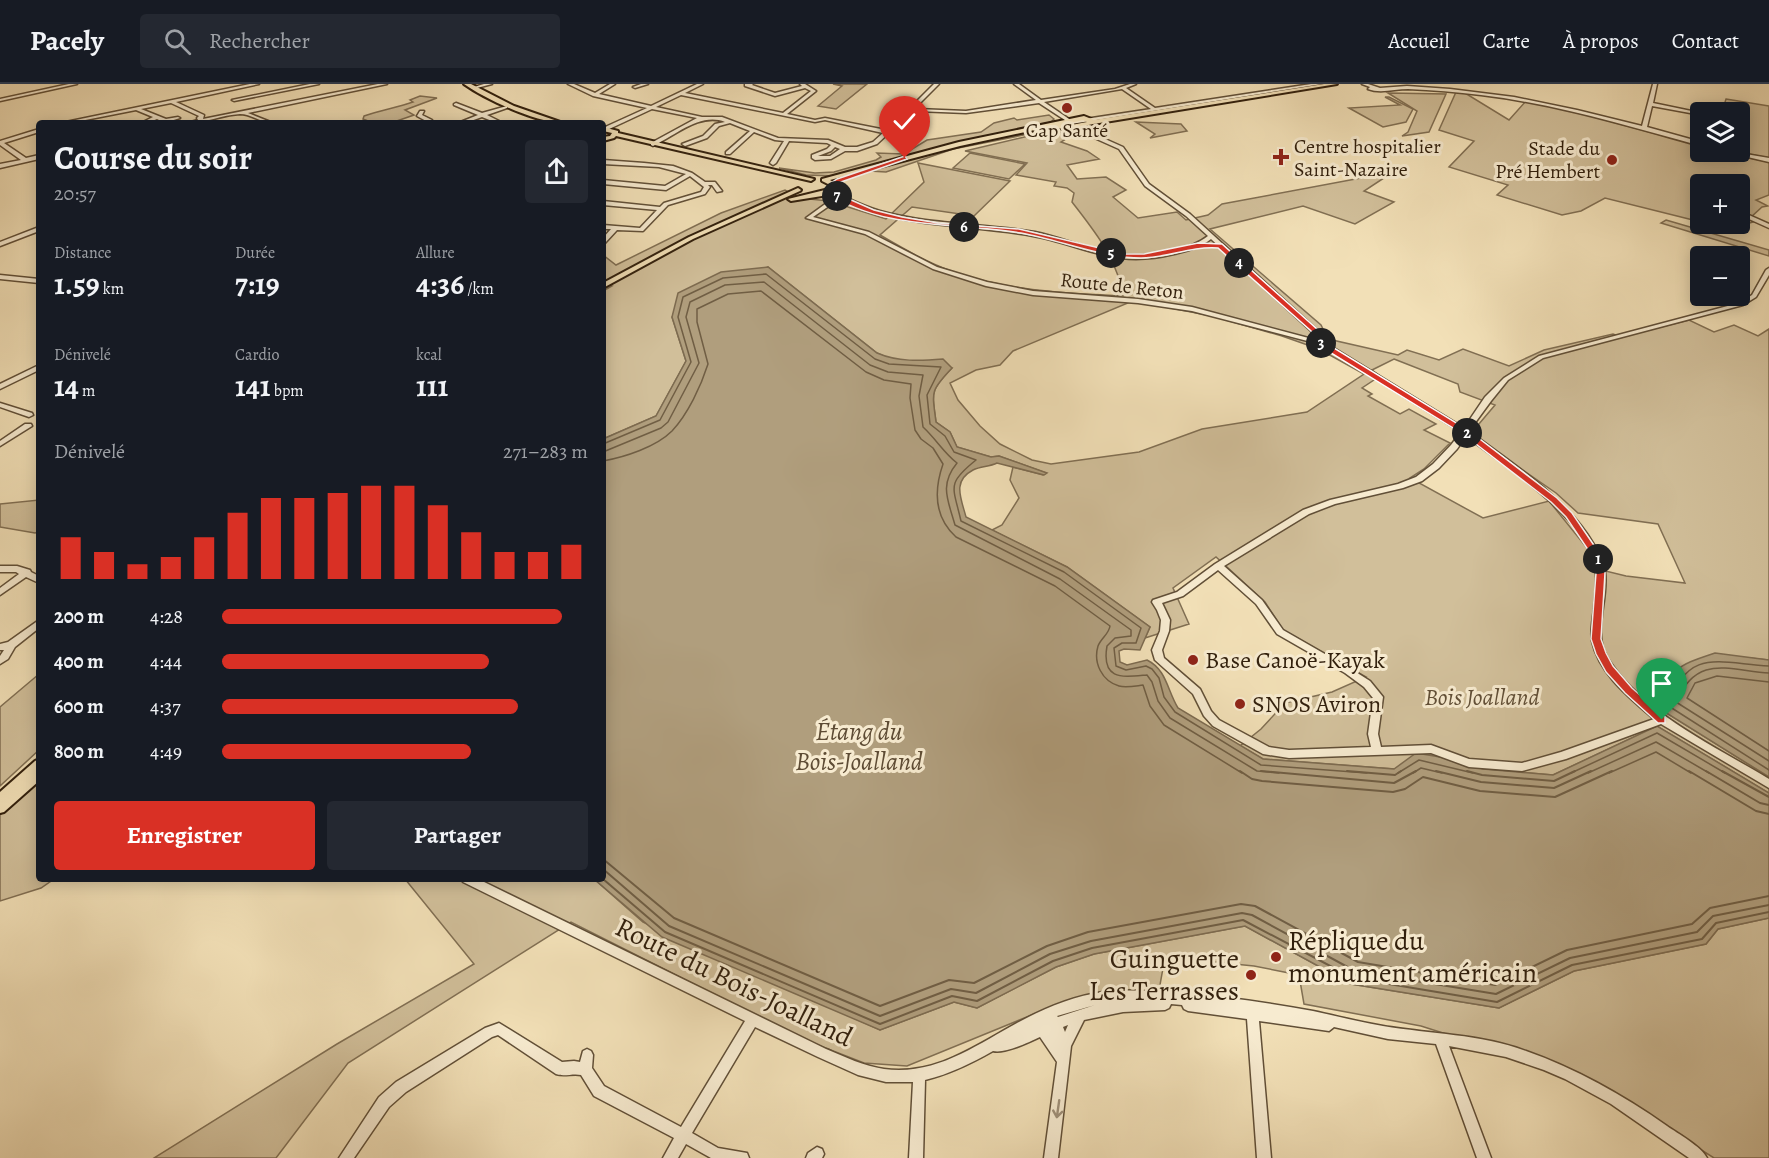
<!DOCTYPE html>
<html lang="fr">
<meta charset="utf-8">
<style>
body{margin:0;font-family:Alegreya,serif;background:#242831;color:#f1f3f6;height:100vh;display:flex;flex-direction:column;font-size:22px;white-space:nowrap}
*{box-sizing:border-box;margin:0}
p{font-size:20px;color:#9ea1a6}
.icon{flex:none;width:33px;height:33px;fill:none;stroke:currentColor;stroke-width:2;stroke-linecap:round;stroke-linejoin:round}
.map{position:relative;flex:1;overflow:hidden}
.panel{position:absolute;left:36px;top:36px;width:570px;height:762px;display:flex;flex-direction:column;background:#171b24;border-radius:6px;box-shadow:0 3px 15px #0003}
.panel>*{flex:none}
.tools{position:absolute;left:1690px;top:18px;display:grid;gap:12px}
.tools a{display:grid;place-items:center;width:60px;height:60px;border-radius:6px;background:#171b24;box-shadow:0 3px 15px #0003;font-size:30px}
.pin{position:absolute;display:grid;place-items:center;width:51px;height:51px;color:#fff;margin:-62px -26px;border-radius:50% 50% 50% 0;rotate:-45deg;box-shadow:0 0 6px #0007}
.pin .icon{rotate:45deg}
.km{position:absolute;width:30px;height:30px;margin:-15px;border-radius:50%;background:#222;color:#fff;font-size:16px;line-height:30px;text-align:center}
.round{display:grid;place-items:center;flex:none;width:63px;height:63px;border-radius:6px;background:#242831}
.head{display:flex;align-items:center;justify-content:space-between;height:102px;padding:0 18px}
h1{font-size:33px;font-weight:600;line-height:45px}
.metrics{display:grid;grid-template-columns:repeat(3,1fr);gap:9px;height:102px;padding:6px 18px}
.metrics div{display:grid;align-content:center}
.metrics b{font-size:30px;font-weight:600}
.metrics small{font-size:16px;font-weight:400}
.metrics p{font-size:16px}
.chart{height:168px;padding:12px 18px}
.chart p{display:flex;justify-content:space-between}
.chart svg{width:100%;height:108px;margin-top:6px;stroke:#d93025;stroke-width:6}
.button{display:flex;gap:12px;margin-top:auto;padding:12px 18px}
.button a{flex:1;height:69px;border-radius:6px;background:#d93025;color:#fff;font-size:24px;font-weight:600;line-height:69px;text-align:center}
.button a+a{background:#242831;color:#f1f3f6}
ul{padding:0 18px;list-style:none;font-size:20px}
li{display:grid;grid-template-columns:96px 72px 1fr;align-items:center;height:45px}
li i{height:15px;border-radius:8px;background:#d93025}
header{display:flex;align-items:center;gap:36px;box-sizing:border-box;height:84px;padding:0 30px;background:#171b24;border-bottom:2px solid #363941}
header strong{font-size:28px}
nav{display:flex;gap:33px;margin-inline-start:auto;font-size:21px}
.search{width:420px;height:54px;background:#242831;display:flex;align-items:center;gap:15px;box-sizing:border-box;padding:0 21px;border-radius:6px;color:#9ea1a6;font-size:22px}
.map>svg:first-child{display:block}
.green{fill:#d1bf9a;stroke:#816f53;stroke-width:1.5;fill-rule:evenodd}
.water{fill:#b09e7d;stroke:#7d6b50;stroke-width:1.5}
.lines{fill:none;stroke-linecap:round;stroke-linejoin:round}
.shore-far1{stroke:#705e44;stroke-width:1.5}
.shore{stroke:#705e44;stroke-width:2}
.minor-casing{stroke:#614f37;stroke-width:3}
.major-casing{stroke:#311f0c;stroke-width:4}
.minor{fill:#f7ebd0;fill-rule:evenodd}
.major{fill:#f2e0b7;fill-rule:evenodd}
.oneway{stroke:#9e8f78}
.route{fill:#d93025;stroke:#fff;stroke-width:1.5}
.poi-dot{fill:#8f2418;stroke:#f7ebd0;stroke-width:2}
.labels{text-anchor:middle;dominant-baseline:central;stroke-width:6;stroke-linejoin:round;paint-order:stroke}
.far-poi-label{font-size:20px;fill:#311f0c;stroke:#f7ebd0}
.far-street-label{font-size:20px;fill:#311f0c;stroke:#f7ebd0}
.poi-label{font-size:24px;fill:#311f0c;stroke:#f7ebd0;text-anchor:start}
.park-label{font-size:24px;font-style:italic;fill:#614f37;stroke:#f7ebd0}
.water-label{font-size:26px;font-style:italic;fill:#5d4b34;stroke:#f7ebd0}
.near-poi-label{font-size:28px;fill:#311f0c;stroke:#f7ebd0;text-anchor:start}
.near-street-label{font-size:28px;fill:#311f0c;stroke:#f7ebd0}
</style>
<header>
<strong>Pacely</strong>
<div class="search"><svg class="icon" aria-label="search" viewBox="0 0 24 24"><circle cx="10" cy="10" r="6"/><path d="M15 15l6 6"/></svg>Rechercher</div>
<nav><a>Accueil</a><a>Carte</a><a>À propos</a><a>Contact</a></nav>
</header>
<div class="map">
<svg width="1769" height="1074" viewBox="0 0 1769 1074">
<rect width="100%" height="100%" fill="#f2e0b7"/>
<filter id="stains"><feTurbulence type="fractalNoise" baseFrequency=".00333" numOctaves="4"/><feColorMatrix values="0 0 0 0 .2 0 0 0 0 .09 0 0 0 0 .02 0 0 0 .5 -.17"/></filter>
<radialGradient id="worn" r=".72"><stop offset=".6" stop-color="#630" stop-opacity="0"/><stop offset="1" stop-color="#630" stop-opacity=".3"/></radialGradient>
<g class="green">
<polygon points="833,0 867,0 836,25 818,22 842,2"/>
<polygon points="1456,8 1465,9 1509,36 1526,17 1583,30 1701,62 1701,68 1721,68 1769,78 1769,111 1756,116 1768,122 1762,123 1749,135 1753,138 1730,145 1707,140 1740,140 1740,100 1701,100 1701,138 1605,114 1581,127 1562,131 1497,111 1508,101 1449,83 1474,57 1439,46"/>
<polygon points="1388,9 1446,10 1429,48 1402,52 1408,48 1417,27"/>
<path d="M420,12L437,14L405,26L414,31L391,39H367L368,37L363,35L364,32C381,26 396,24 413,18L410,16Z"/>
<polygon points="1385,13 1389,13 1413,25 1406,38 1383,43 1349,24 1400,21"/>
<polygon points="1726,15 1769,22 1769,74 1739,68 1740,28 1722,28"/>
<polygon points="1049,31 1054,35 1050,39 958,58 835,92 806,91 779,84 815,89 834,88 876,76 881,73 877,69 904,70 927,56 981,48 994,39 1014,34 1017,36"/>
<polygon points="1136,38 1181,40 1187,47 1150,54 1155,50"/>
<polygon points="1049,46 953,65 886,88 869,87 959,62"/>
<path d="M1046,48H1060L1069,53L1061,58L1087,67L1099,75L1067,81L1077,95L1106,93L1126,106L1113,113L1138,134L1177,128L1186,136L1208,131L1222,120L1393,88L1364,107L1394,118L1355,140L1303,122L1210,145L1321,241L1328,255L1398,271L1407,266L1439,276L1463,265L1509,282L1544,266L1613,250L1621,253L1689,236L1714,248L1734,241L1758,252L1769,245V576L1750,574L1660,625L1769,693V709L1657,642L1553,691L1483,685L1446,674L1395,685L1263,675L1240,662L1261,645L1285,619L1332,608L1366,593L1283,546L1265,518L1216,473L1173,504L1189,540L1145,554L1150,543L1067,483L992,446L1002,441L1019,414L1010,396L1013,383L1043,391L1046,389L999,372L991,373L957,363L950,348L936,338C932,307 930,307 952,284L890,275L877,269L768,183L672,233L686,277L656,332L603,355V207L612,202L603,199V171L616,181L721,129L785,106L800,114L829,117L886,135L924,98L918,79L1010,97L974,132L912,123L880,151C904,165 928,179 954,188C1008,207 1066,209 1123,212C1117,174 1095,148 1072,118L1074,109L1067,104L1054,102L1056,98L1016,91L1027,79L965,67ZM1130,218L1160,222L1212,232L1282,252L1319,265L1364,290L1307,328L1202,345L1139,368L1051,380L1032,376L1000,360L980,342L958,316L950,299L976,286L1000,281L1013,267ZM1394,275L1458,300L1460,308L1495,321L1473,347L1479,356L1556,409L1578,429L1658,440L1685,499L1626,492L1589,483L1587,464L1549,417L1483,434L1410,394L1424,385L1450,359L1424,346L1436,340L1409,325L1400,330L1368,312L1372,310L1362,304L1380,292L1372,286Z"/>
<polygon points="970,69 1025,80 1009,95 953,84"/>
<polygon points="1666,136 1769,166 1769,172 1661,139"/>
<polygon points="39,416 39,448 35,449 0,443 0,420"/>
<polygon points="39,590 39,666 0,702 0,623"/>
<polygon points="39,697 39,795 54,795 41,804 0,817 0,731"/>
<polygon points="405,795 594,795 643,838 880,946 954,918 977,924 1056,883 1094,870 1245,842 1351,900 1499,924 1574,887 1706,860 1718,845 1769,834 1769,1074 1714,1074 1581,990 1551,977 1455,956 1446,950 1421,942 1304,920 1299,891 1254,882 1165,873 1158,912 1110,907 1061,919 907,982 864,979 805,956 571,838 348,979 276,1074 154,1074 337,960 474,880"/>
</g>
<g class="water">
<path d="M768,183L877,269C898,278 920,277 943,275L952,284C930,307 932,307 936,338L950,348L957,363L991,373L999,372L1047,389L1044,391L997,379C989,383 981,382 973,386C952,397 961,414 966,433L1067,483L1150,543L1140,566L1124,565L1119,567L1120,578L1127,581L1147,576C1167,586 1167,606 1178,624L1263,675L1394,685L1416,669L1446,674L1483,685L1553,691L1657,642L1769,709V834L1718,845L1706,860L1574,887L1499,924L1351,900L1245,842L1094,870L1056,883L977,924L954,918L880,946L662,853L594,795H603V355L656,332L686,277L672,233L678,209L721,188Z"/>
<path d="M1715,569L1769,576V693L1660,625C1673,583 1673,583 1715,569Z"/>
</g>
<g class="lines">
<g class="shore-far1">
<path d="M603,360L660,336L691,278L678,233L683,213L723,194L766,190L875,275L889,280L941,283L927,311L930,340L945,352L954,368L976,376C946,400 953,402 961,437L1064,488L1141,544L1136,559H1122L1114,564L1116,582L1126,586L1146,582L1152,585L1159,594L1164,613L1175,628L1261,681L1367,689"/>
<path d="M603,368L661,344L668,338L699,279L686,233L690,218L725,201L764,198L870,281L888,288L923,291L919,312L923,343C936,355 944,369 957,379C939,401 948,416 955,441L1060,495L1131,546V552L1115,554L1107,562C1101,597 1123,593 1147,591L1152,598L1158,617L1170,634L1257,687L1279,689"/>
<path d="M603,377C625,373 656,363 672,347C688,330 701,302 708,280L697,238V225L728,210L761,207L866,288L884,296L911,300L910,314L915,346L921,355L933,364L943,380C934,406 934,433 956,453L1055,502L1110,542C1109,550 1101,554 1098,562C1093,579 1102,597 1119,602C1126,604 1135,602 1143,601L1150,622L1164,641L1242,689"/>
<path d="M1769,582C1717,579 1690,563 1667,621L1769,686"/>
<path d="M1769,589C1727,586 1697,570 1676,618L1769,677"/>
<polyline points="1769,598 1717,592 1695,599 1687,614 1769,667"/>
<polyline points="1398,689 1419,676 1473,689"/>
<polyline points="1413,689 1421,684 1442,689"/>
<polyline points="1571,689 1657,649 1725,689"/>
<polyline points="1588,689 1656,658 1709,689"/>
<polyline points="1609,689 1656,668 1691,689"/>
</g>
<g class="shore">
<polyline points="1240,687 1252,695 1262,697 1393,708 1405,705 1423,693 1480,707 1555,713 1612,687"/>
<polyline points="1261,687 1394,699 1416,687"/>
<polyline points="1347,687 1395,691 1401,687"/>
<polyline points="1436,687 1481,698 1554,704 1591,687"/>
<polyline points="1467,687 1482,691 1554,697 1575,687"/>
<polyline points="1689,687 1756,727 1769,730"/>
<polyline points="1706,687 1760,719 1769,721"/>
<polyline points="1722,687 1769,713"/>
<polyline points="603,775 674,834 880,922 949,896 974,899 1047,862 1088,848 1241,820 1255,822 1358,878 1495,901 1567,866 1692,840 1710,824 1769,812"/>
<polyline points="603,785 669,842 880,932 951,905 976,909 1050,870 1091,857 1242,829 1252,831 1355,887 1496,910 1570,874 1697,848 1713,832 1769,821"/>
<polyline points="603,795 665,848 880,940 952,912 977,917 1053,877 1092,864 1243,836 1353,894 1497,918 1572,881 1702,855 1716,839 1769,828"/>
</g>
<g class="minor-casing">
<g id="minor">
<polygon points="69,0 77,0 0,17 0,15"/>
<path d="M250,0H259L176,18L204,31L203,35L378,0H387L248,29L273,39C262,39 251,30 240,30C222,31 205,39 187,39L198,36L197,34L199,32L171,19L141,25L166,35L178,33L180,34L164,39H155L161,37L157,35L147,39H141L153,33L136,26L70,39H61Z"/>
<polygon points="310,0 319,0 234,17 232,16"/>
<polygon points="484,0 492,0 473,5 471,4"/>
<path d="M568,0H574L595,9L610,0H615L599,10L651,22L697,0H703L685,9L783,29L811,7L805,4L775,12L745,2V0H753L752,1L775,9L802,2L800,0H805L816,7L787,30L815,36L825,34L886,46L903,30L912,25V22L934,0H939L916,23L917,25L966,27L1036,16L1014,0H1019L1041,16L1115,5L1130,0H1136L1126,4L1155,24L1311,0H1322L1071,40L1039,19L966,29L916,27L907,32L877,60L857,67H845L831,75L815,76L812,74V71L827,65L831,61L827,59L789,57L776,79L773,81L770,79L784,57L775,56L754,48L730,70H726V68L750,47L730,39L719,42L707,54L685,62L682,60L703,52L715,40L725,38C700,28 675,52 653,62L651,61V59L697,34L652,25L607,46H603V44L647,24L593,12ZM1122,5L1151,25L1072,37L1044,18ZM681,11L815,38L825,36L883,49L873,58L857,63H845L828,56L778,54L722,33H702L656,23ZM835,63L840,65L830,72H818L831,67Z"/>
<polygon points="641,0 648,0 635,4 633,3"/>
<path d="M1362,0H1368L1380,4L1407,2L1450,5L1514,13L1577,26L1642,42L1653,0H1657L1653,19L1701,29V31L1652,22L1647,43L1701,58V62C1628,42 1556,20 1481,11C1457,8 1432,6 1408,5C1395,5 1380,10 1368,5L1370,3Z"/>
<polygon points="456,19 482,29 507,22 507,24 487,31 503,39 497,39 482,33 465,39 458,39 478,31 454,21 454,20"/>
<polygon points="420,27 424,27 422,31 432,36 432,38 428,38 417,32"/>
<path d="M1072,42H1076L1123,63L1149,100L1190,130L1316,245L1324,258L1464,344L1485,313L1504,294L1539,272L1739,219L1752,211L1766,186L1769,184V191L1756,213L1743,221L1543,274L1508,296L1491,317L1469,347C1512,380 1565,412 1593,459C1598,468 1604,477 1605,488C1609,516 1592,547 1607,573C1639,627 1716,663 1769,695V704L1661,640L1566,675L1522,687L1469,683L1431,669L1289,674L1263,670L1213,642L1204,632L1193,610L1155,576L1152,566L1160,547L1161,536L1157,526L1152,518L1153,516L1177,508L1215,480L1303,426L1330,416L1398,400L1416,393L1433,380L1451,361L1461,348L1319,260L1192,227L1138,219L1033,211L986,202L933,185L865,150L806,134L835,113L827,109L826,108L829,106C846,113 862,122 880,127C930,141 984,139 1035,148C1069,155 1102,172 1138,171C1160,171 1190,166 1208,152L1186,132L1145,102L1119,65L1072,44ZM839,115C900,145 968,140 1033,152C1068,158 1100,175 1136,175C1157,175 1195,168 1211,155L1311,247L1316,256L1192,223L1138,215L1033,207L987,198L937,183L869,148L813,133ZM1466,352C1504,381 1578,429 1593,475C1599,491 1595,508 1594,525C1593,535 1590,547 1592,557C1599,590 1630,614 1654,635L1561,668L1522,679L1469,675L1431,661L1381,663L1378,650L1383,613L1370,597L1351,585L1283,546L1262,516L1224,482L1309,430L1335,420L1403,404L1422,397L1439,384L1457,365ZM1218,486L1256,520L1277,550L1345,589L1364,603L1373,614L1368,650L1371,663L1289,666L1269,663L1219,636L1211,627L1200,605L1164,574L1162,566L1169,547L1170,536L1162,519L1183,512Z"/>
<polygon points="39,45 39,48 4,59 26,74 39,71 39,75 0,84 0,80 21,76 0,61 0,57"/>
<polygon points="1726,68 1734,68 1769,74 1769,78"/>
<polygon points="603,76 644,79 673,82 692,89 705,98 715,98 722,107 717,108 712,101 708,101 710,103 705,110 668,121 643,147 617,146 605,159 603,160 603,154 611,145 603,145 603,141 640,144 657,126 603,121 603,117 660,123 664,119 701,108 704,103 690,92 666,106 603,100 603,96 665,102 686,90 659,83 603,80"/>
<polygon points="1740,127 1769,140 1769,144 1740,131"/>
<polygon points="39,143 39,147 0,162 0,158"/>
<polygon points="0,191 39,195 39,199 0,195"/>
<polygon points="39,281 39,286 0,305 0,300"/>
<polygon points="0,319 32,329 33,331 29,333 0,323"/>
<polygon points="25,340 31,340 32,342 0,362 0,357"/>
<polygon points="0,482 17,482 30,486 31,488 39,492 39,499 26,493 0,511 0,504 19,490 16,488 0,488"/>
<polygon points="39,536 39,544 15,563 8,575 0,580 0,572 4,566 0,566 0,560 8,558"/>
<path d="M461,795H478L826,965C845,973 864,982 884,985C936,992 976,961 1019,938C1045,924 1074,912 1103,908C1128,905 1153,907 1178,909C1224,912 1269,919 1313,927C1337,932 1359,938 1383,942C1431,950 1480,950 1526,967C1577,985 1623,1011 1667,1042C1677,1049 1702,1063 1707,1074H1689L1611,1020L1565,995L1544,986L1506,973L1449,962L1491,1074H1477L1436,960L1388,955L1334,943L1329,947L1259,937L1271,1074H1257L1247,935L1188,927L1184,925L1182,921L1171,920L1169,924L1165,926L1123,928L1084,936L1071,962L1058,1074H1044L1057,978L1040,953C1029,958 1005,970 993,967C972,979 950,990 925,996L923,1074H909L913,998H886L858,991L818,973L755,943L692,1049L718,1064L747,1069L749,1074H711L686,1060L678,1074H663L674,1054L594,1012L581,991C573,989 564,993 556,990L498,951L492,953L406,1008L389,1023L354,1074H339L379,1013L396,998L485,944L499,939L562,978L574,977L580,978L583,967L587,965L591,967L593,971L592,984L604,1002L681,1043L745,937L463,798ZM1095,921L1058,933L1057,932ZM1068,941L1065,948L1063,943Z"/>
<polygon points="817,1063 822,1065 824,1070 822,1074 806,1074 808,1069"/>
</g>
</g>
<g class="major-casing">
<g id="major">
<path d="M464,0H471L514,22L563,39C537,39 485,15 464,0Z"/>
<path d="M1324,0H1337L1093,40L1066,46L1053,42L960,62L830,96L836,100L835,106L822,112L791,117L788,115L829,105L830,101L822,97V95L959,58L1084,32L1094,36ZM1083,36L1087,38L1066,42L1062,41Z"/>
<polygon points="603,43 618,47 618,49 814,95 811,97 616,52 614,54 603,57 603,53 610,52 612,49 603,47"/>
<polygon points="798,104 801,106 800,107 693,155 603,204 603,199 689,153"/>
<polygon points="39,675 39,697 4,728 0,729 0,708 35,677"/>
</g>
</g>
<use href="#minor" class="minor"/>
<use href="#major" class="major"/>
</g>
<defs><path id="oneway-shaft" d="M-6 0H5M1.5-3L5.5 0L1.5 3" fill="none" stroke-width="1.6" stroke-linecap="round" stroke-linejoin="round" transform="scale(1.5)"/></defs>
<use class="oneway" href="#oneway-shaft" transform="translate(1058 1025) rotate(98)"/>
<path class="route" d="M905,72L907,75L841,98L836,101L833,108L874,126L902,133L938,139L1019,145L1125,170H1144L1198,159L1222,160L1317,245L1324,258L1468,346L1557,414L1572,429L1602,473L1605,489L1601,555L1606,569L1613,582L1632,604L1665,633V639H1658L1625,609L1606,588L1596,570L1591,555L1596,489L1593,473L1566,433L1551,418L1463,350L1318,261L1311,247L1218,164C1190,162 1167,174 1141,174C1101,174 1060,156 1021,149C956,138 883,147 826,108L831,103V99L837,95Z"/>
<g class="poi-dot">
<circle cx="1067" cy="24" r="6"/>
<path d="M1278 64h6v6h6v6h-6v6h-6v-6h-6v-6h6z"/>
<circle cx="1612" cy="76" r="6"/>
<circle cx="1193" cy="576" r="6"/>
<circle cx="1240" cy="620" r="6"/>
<circle cx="1276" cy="873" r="6"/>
<circle cx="1251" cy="891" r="6"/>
</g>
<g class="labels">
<g class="far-poi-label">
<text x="1067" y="46">Cap Santé</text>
<text x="1294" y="62" text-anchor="start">Centre hospitalier<tspan x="1294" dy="23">Saint-Nazaire</tspan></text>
<text x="1600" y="64" text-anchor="end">Stade du<tspan x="1600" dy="23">Pré Hembert</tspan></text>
</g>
<g class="far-street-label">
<text transform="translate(1122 202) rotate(6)">Route de Reton</text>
</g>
<g class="poi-label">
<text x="1205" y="576">Base Canoë-Kayak</text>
<text x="1252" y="620">SNOS Aviron</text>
</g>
<g class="park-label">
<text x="1482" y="613">Bois Joalland</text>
</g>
<g class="water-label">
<text x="859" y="647">Étang du<tspan x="859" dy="30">Bois-Joalland</tspan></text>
</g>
<g class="near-poi-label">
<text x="1288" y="857">Réplique du<tspan x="1288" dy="32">monument américain</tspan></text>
<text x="1239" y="875" text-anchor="end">Guinguette<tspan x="1239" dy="32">Les Terrasses</tspan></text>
</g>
<g class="near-street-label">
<text transform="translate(734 898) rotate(26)">Route du Bois-Joalland</text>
</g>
</g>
<rect width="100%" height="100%" filter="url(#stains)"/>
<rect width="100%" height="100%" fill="url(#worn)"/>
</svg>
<div class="tools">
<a><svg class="icon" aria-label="layers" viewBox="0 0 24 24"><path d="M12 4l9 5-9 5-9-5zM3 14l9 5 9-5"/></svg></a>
<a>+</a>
<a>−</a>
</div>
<div class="pin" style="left:1662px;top:636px;background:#1e9e55"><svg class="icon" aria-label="arrive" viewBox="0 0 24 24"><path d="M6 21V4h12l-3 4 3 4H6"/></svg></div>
<div class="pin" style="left:905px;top:74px;background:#d93025"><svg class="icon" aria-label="check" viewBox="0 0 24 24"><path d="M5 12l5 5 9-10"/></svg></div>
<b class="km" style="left:1598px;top:475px">1</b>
<b class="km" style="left:1467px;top:349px">2</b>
<b class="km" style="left:1321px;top:259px">3</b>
<b class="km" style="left:1239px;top:179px">4</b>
<b class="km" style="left:1111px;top:169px">5</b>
<b class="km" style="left:964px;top:143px">6</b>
<b class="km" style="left:837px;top:112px">7</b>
<section class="panel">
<div class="head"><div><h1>Course du soir</h1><p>20:57</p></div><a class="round"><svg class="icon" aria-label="share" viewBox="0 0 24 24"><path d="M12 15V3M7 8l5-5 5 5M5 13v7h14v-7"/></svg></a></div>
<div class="metrics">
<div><p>Distance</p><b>1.59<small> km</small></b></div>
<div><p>Durée</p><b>7:19</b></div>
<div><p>Allure</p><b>4:36<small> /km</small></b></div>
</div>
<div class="metrics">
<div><p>Dénivelé</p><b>14<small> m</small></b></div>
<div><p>Cardio</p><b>141<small> bpm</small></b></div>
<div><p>kcal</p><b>111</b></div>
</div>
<div class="chart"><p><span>Dénivelé</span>271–283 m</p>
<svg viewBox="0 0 160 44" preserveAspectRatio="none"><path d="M5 44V27M15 44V33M25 44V38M35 44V35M45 44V27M55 44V17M65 44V11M75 44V11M85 44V9M95 44V6M105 44V6M115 44V14M125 44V25M135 44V33M145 44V33M155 44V30"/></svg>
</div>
<ul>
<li><b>200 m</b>4:28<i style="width:93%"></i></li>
<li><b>400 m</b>4:44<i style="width:73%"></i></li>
<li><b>600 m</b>4:37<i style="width:81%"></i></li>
<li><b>800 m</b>4:49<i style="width:68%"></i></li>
</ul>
<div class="button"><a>Enregistrer</a><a>Partager</a></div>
</section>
</div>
